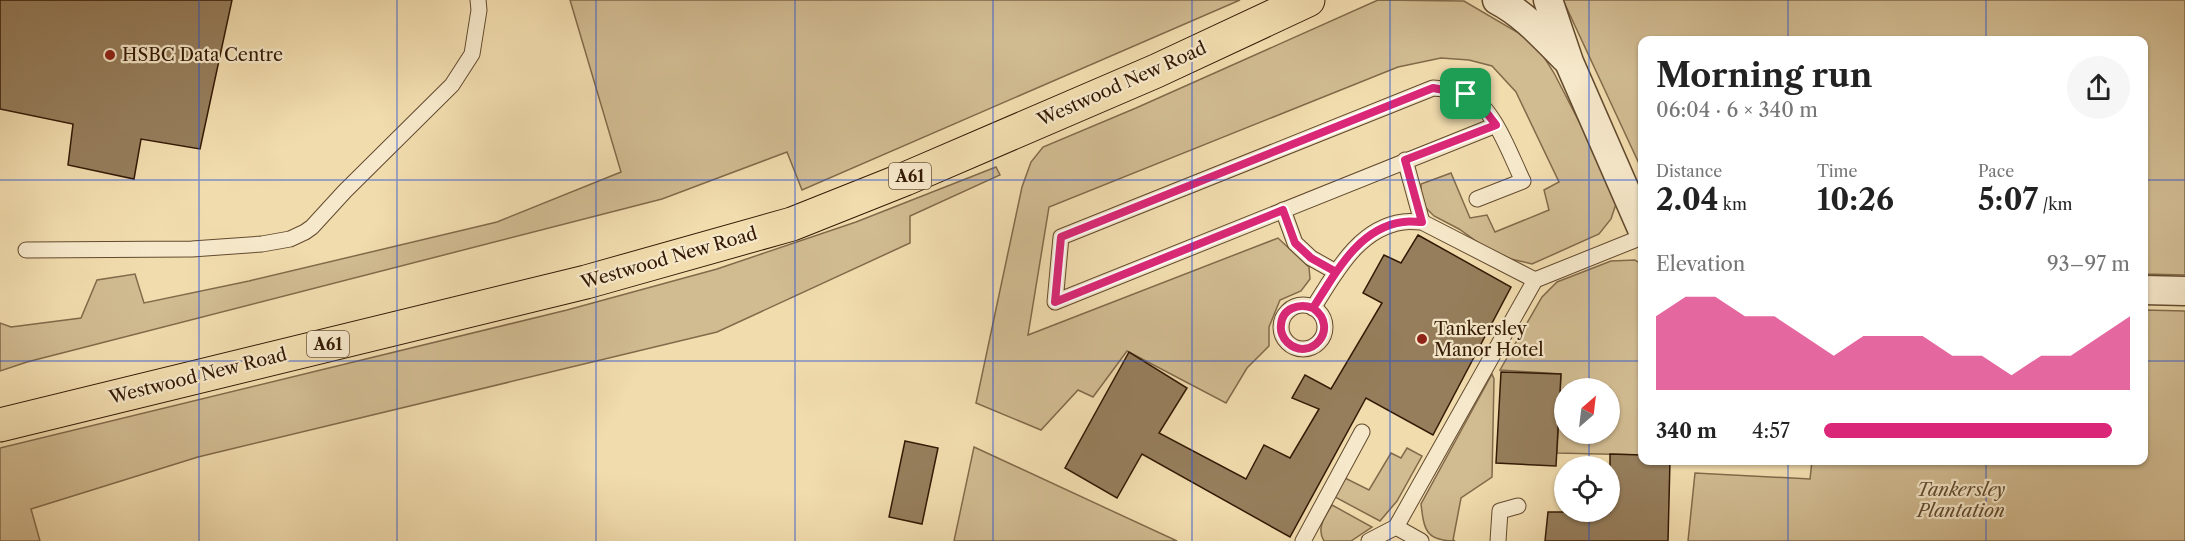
<!DOCTYPE html>
<meta charset="utf-8">
<style>
body{margin:0;font-family:"Libre Caslon Text",serif;background:#f6f6f6;color:#222;height:100vh;display:flex;flex-direction:column;font-size:22px;white-space:nowrap}
*{box-sizing:border-box;margin:0}
p{font-size:20px;color:#767676}
.icon{flex:none;width:33px;height:33px;fill:none;stroke:currentColor;stroke-width:2;stroke-linecap:round;stroke-linejoin:round}
.map{position:relative;flex:1;overflow:hidden}
.sheet{position:absolute;left:1638px;top:36px;width:510px;height:429px;display:flex;flex-direction:column;background:#fff;border-radius:12px;box-shadow:0 2px 4px #0004}
.sheet>*{flex:none}
.needle{width:39px;rotate:28deg}
.tools{position:absolute;left:1554px;top:378px;display:grid;gap:12px}
.tools a{display:grid;place-items:center;width:66px;height:66px;border-radius:50%;background:#fff;box-shadow:0 2px 4px #0004;font-size:30px}
.pin{position:absolute;display:grid;place-items:center;width:51px;height:51px;color:#fff;margin:-26px;border-radius:12px;box-shadow:0 3px 9px #0006}
.round{display:grid;place-items:center;flex:none;width:63px;height:63px;border-radius:32px;background:#f6f6f6}
.headline{display:flex;align-items:center;justify-content:space-between;height:102px;padding:0 18px}
h1{font-size:33px;font-weight:700;line-height:45px}
.stats{display:grid;grid-template-columns:repeat(3,1fr);gap:9px;height:102px;padding:6px 18px}
.stats div{display:grid;align-content:center}
.stats b{font-size:30px;font-weight:700}
.stats small{font-size:16px;font-weight:400}
.stats p{font-size:16px}
.chart{height:168px;padding:12px 18px}
.chart p{display:flex;justify-content:space-between}
.chart svg{width:100%;height:108px;margin-top:6px;fill:#db2777;opacity:.7}
ul{padding:0 18px;list-style:none;font-size:20px}
li{display:grid;grid-template-columns:96px 72px 1fr;align-items:center;height:45px}
li i{height:15px;border-radius:8px;background:#db2777}
.map>svg:first-child{display:block}
.green{fill:#d1bb91;stroke:#826a4a;stroke-width:1.5;fill-rule:evenodd}
.building{fill:#967e5c;stroke:#331904;stroke-width:1.5}
.lines{fill:none;stroke-linecap:round;stroke-linejoin:round}
.lane-casing{stroke:#624a2e;stroke-width:17}
.street-casing{stroke:#624a2e;stroke-width:31}
.highway-casing{stroke:#331904;stroke-width:35}
.lane{stroke:#f6e8ca;stroke-width:15}
.street{stroke:#f6e8ca;stroke-width:28}
.highway{stroke:#f1dcae;stroke-width:33}
.route-casing{stroke:#fff;stroke-width:12}
.route{stroke:#db2777;stroke-width:8}
.grid{fill:none;stroke:#1d4ed8;stroke-width:1.5;stroke-opacity:0.55}
.poi-dot{fill:#8f2418;stroke:#f6e8ca;stroke-width:2}
.labels{text-anchor:middle;dominant-baseline:central;stroke-width:4.5;stroke-linejoin:round;paint-order:stroke}
.shield{fill:#f6e8ca;stroke:#6e573f;stroke-width:1.5}
.shield-label{font-size:16px;font-weight:bold;fill:#331904}
.poi-label{font-size:18px;fill:#331904;stroke:#f6e8ca;text-anchor:start}
.street-label{font-size:18px;fill:#331904;stroke:#f6e8ca}
.park-label{font-size:18px;font-style:italic;fill:#624a2e;stroke:#f6e8ca}
</style>
<div class="map">
<svg width="2185" height="541" viewBox="0 0 2185 541">
<rect width="100%" height="100%" fill="#f1dcae"/>
<filter id="stains"><feTurbulence type="fractalNoise" baseFrequency=".00333" numOctaves="4"/><feColorMatrix values="0 0 0 0 .2 0 0 0 0 .09 0 0 0 0 .02 0 0 0 .5 -.17"/></filter>
<radialGradient id="worn" r=".72"><stop offset=".6" stop-color="#630" stop-opacity="0"/><stop offset="1" stop-color="#630" stop-opacity=".3"/></radialGradient>
<g class="green">
<polygon points="570,0 1240,0 802,190 787,152 662,199 27,362 0,371 0,323 11,327 81,318 97,280 135,274 144,303 249,281 497,222 621,172"/>
<polygon points="1378,0 1464,1 1517,32 1539,49 1554,73 1608,178 1617,201 1611,219 1599,234 1532,264 1511,259 1483,246 1459,229 1434,216 1421,203 1421,184 1451,173 1470,218 1487,215 1495,232 1549,210 1544,190 1559,182 1516,92 1492,66 1469,60 1441,58 1398,67 1049,207 1028,335 1278,238 1309,267 1310,279 1301,291 1280,300 1269,327 1269,346 1247,368 1226,403 1127,351 1093,397 1078,390 1041,430 976,403 1022,187 1031,162 1043,147 1136,108"/>
<polygon points="1563,0 2185,0 2185,275 2144,274 2144,40 1642,40 1642,170"/>
<polygon points="996,167 1000,175 910,216 910,243 717,332 198,457 31,509 40,541 0,541 0,448 567,310 717,269 856,222"/>
<path d="M1635,260L1642,265V455L1557,453L1561,374L1500,370L1542,297L1557,282L1611,261ZM1564,388H1610V434H1564Z"/>
<polygon points="2144,310 2185,311 2185,541 1688,541 1695,473 1810,479 1812,461 2144,460"/>
<path d="M1492,374L1494,379L1492,477L1461,498L1453,540L1455,541C1426,541 1424,530 1421,504Z"/>
<polygon points="974,447 1177,541 954,541"/>
<polygon points="1407,448 1422,456 1397,501 1380,521 1335,497 1345,478 1369,490 1391,453 1401,458"/>
<path d="M1332,505L1372,527L1351,541H1324C1316,528 1325,517 1332,505Z"/>
</g>
<g class="building">
<polygon points="0,0 232,0 200,149 141,139 134,179 68,165 73,124 0,109"/>
<polygon points="1418,235 1511,287 1433,435 1366,398 1290,537 1142,454 1117,498 1065,468 1129,352 1187,388 1159,433 1246,479 1264,445 1290,458 1319,409 1292,398 1305,375 1331,389 1382,303 1363,293 1384,255 1401,263"/>
<polygon points="1501,372 1561,374 1556,466 1496,463"/>
<polygon points="905,441 938,448 922,524 889,517"/>
<polygon points="1610,454 1642,455 1642,460 1670,460 1668,541 1545,541 1548,512 1610,512"/>
</g>
<g class="lines">
<g class="lane-casing">
<g id="lane">
<polyline points="1405,160 1422,222"/>
<path d="M1477,199L1523,181C1510,155 1494,106 1466,94C1457,89 1444,89 1433,88L1061,237L1055,302L1496,125"/>
<polyline points="1283,210 1295,243 1311,258 1336,272"/>
<polyline points="26,250 192,249 262,244 290,239 305,232 312,227 345,191 452,85 472,54 479,10 478,0"/>
<circle cx="1303" cy="327" r="22"/>
<path d="M1313,308C1335,274 1358,228 1403,222C1409,221 1416,222 1422,222L1535,280"/>
<polyline points="1396,527 1421,541"/>
<polyline points="1303,541 1362,432"/>
<polyline points="1369,541 1396,527 1535,280 1642,237"/>
<polyline points="1498,541 1500,511 1518,506"/>
</g>
</g>
<g class="street-casing">
<g id="street">
<path d="M1497,0C1524,14 1544,37 1565,58"/>
<polyline points="1548,0 1569,62 1642,229"/>
<polyline points="2144,290 2185,291"/>
</g>
</g>
<g class="highway-casing">
<polyline id="highway" points="0,425 586,282 792,224 905,179 1156,71 1308,0"/>
</g>
<use href="#lane" class="lane"/>
<use href="#street" class="street"/>
<use href="#highway" class="highway"/>
</g>
<g class="lines">
<g class="route-casing">
<path id="route" d="M1466,94L1433,88L1061,237L1055,302L1283,210L1295,243L1311,258L1336,272L1313,308C1341,328 1310,364 1287,342C1283,338 1280,331 1281,325C1282,308 1299,303 1313,308C1335,274 1358,228 1403,222C1409,221 1416,222 1422,222L1405,160L1496,125L1480,104L1466,94"/>
</g>
<use href="#route" class="route"/>
</g>
<path class="grid" d="M199,0V541M397,0V541M596,0V541M795,0V541M993,0V541M1192,0V541M1390,0V541M1589,0V388M1788,0V40M1986,0V40M0,180H1642M2144,180H2185M0,361H1642M2144,361H2185M1589,434V466M1788,460V541M1986,460V541M1589,512V541"/>
<g class="poi-dot">
<circle cx="110" cy="55" r="6"/>
<circle cx="1422" cy="339" r="6"/>
</g>
<g class="labels">
<g class="shield">
<rect x="889" y="163" width="42" height="26" rx="4.5"/>
<rect x="307" y="331" width="42" height="26" rx="4.5"/>
</g>
<g class="shield-label">
<text x="910" y="176">A61</text>
<text x="328" y="344">A61</text>
</g>
<g class="poi-label">
<text x="122" y="55">HSBC Data Centre</text>
<text x="1434" y="329">Tankersley<tspan x="1434" dy="21">Manor Hotel</tspan></text>
</g>
<g class="street-label">
<text transform="translate(1122 84) rotate(-24)">Westwood New Road</text>
<text transform="translate(669 258) rotate(-16)">Westwood New Road</text>
<text transform="translate(198 376) rotate(-14)">Westwood New Road</text>
</g>
<g class="park-label">
<text x="1961" y="490">Tankersley<tspan x="1961" dy="21">Plantation</tspan></text>
</g>
</g>
<rect width="100%" height="100%" filter="url(#stains)"/>
<rect width="100%" height="100%" fill="url(#worn)"/>
</svg>
<div class="tools">
<a><svg class="needle" viewBox="-14 -14 28 28"><path d="M0-13l5 13h-10z" fill="#e53935"/><path d="M0 13l5-13h-10z" fill="#767676"/></svg></a>
<a><svg class="icon" aria-label="locate" viewBox="0 0 24 24"><circle cx="12" cy="12" r="6"/><path d="M12 2v4M12 18v4M2 12h4M18 12h4"/></svg></a>
</div>
<div class="pin" style="left:1466px;top:94px;background:#1e9e55"><svg class="icon" aria-label="arrive" viewBox="0 0 24 24"><path d="M6 21V4h12l-3 4 3 4H6"/></svg></div>
<section class="sheet">
<div class="headline"><div><h1>Morning run</h1><p>06:04 · 6 × 340 m</p></div><a class="round"><svg class="icon" aria-label="share" viewBox="0 0 24 24"><path d="M12 15V3M7 8l5-5 5 5M5 13v7h14v-7"/></svg></a></div>
<div class="stats">
<div><p>Distance</p><b>2.04<small> km</small></b></div>
<div><p>Time</p><b>10:26</b></div>
<div><p>Pace</p><b>5:07<small> /km</small></b></div>
</div>
<div class="chart"><p><span>Elevation</span>93–97 m</p>
<svg viewBox="0 0 160 44" preserveAspectRatio="none"><path d="M0 44V14L10 6L20 6L30 14L40 14L50 22L60 30L70 22L80 22L90 22L100 30L110 30L120 38L130 30L140 30L150 22L160 14V44z"/></svg>
</div>
<ul>
<li><b>340 m</b>4:57<i style="width:94%"></i></li>
</ul>
</section>
</div>
